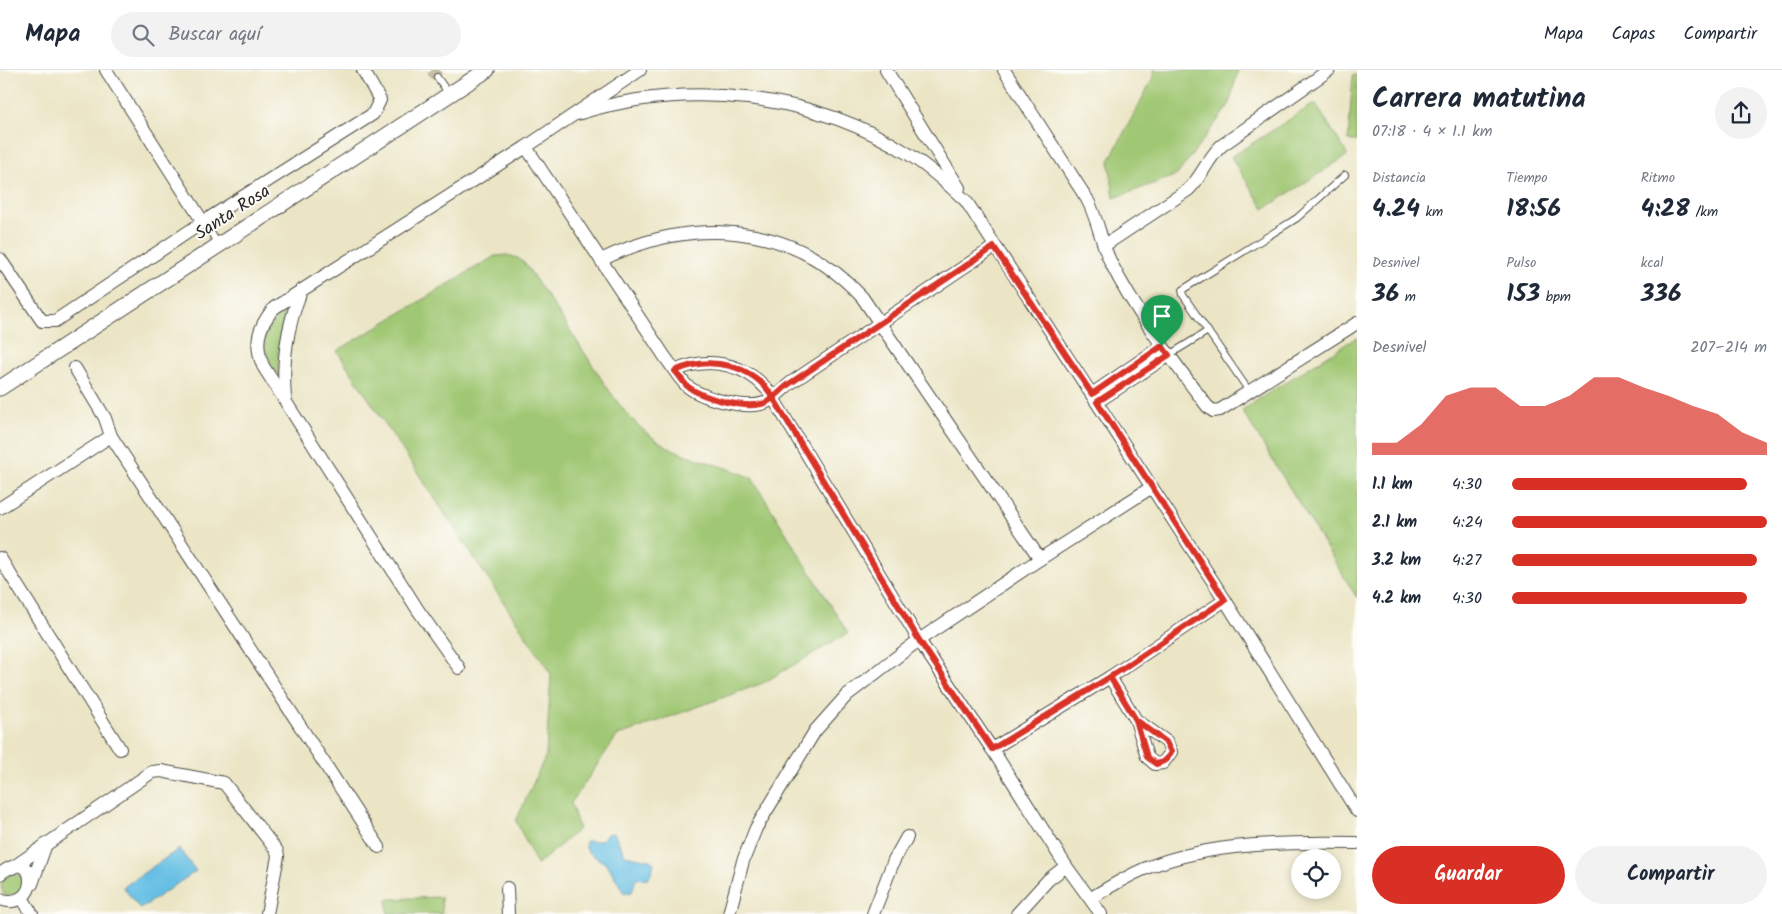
<!DOCTYPE html>
<html lang="es">
<meta charset="utf-8">
<style>
body{margin:0;font-family:Kalam,sans-serif;background:#f2f2f3;color:#1f2937;height:100vh;display:flex;flex-direction:column;font-size:19px;white-space:nowrap}
*{box-sizing:border-box;margin:0}
p{font-size:16px;color:#747a83}
.icon{flex:none;width:28px;height:28px;fill:none;stroke:currentColor;stroke-width:2;stroke-linecap:round;stroke-linejoin:round}
.map{position:relative;flex:1;overflow:hidden}
.sheet{display:flex;flex-direction:column;background:#fff;width:425px}
.sheet>*{flex:none}
.fabs{position:absolute;left:1291px;top:779px;display:grid;gap:10px}
.fabs a{display:grid;place-items:center;width:50px;height:50px;border-radius:50%;background:#fff;box-shadow:0 2px 8px #0003;font-size:25px}
.pin{position:absolute;display:grid;place-items:center;width:42px;height:42px;color:#fff;margin:-51px -21px;border-radius:50% 50% 50% 0;rotate:-45deg;box-shadow:0 0 5px #0007}
.pin .icon{rotate:45deg}
.round{display:grid;place-items:center;flex:none;width:52px;height:52px;border-radius:26px;background:#f2f2f3}
.head{display:flex;align-items:center;justify-content:space-between;height:85px;padding:0 15px}
h1{font-size:28px;font-weight:700;line-height:38px}
.stats{display:grid;grid-template-columns:repeat(3,1fr);gap:8px;height:85px;padding:5px 15px}
.stats div{display:grid;align-content:center}
.stats b{font-size:25px;font-weight:700}
.stats small{font-size:14px;font-weight:400}
.stats p{font-size:14px}
.chart{height:140px;padding:10px 15px}
.chart p{display:flex;justify-content:space-between}
.chart svg{width:100%;height:90px;margin-top:5px;fill:#d93025;opacity:.7}
.primary-button{display:flex;gap:10px;margin-top:auto;padding:10px 15px}
.primary-button a{flex:1;height:58px;border-radius:30px;background:#d93025;color:#fff;font-size:20px;font-weight:700;line-height:58px;text-align:center}
.primary-button a+a{background:#f2f2f3;color:#1f2937}
ul{padding:0 15px;list-style:none;font-size:16px}
li{display:grid;grid-template-columns:80px 60px 1fr;align-items:center;height:38px}
li i{height:12px;border-radius:6px;background:#d93025}
header{display:flex;align-items:center;gap:30px;box-sizing:border-box;height:70px;padding:0 25px;background:#fff;border-bottom:1px solid #e0e1e3}
header strong{font-size:24px}
nav{display:flex;gap:28px;margin-inline-start:auto;font-size:18px}
.search{width:350px;height:45px;background:#f2f2f3;display:flex;align-items:center;gap:12px;box-sizing:border-box;padding:0 18px;border-radius:28px;color:#747a83;font-size:19px}
main{display:flex;flex:1;min-height:0}
.map>svg:first-child{display:block}
.green{fill:#a0c773;stroke:#66794f}
.water{fill:#66bfe4;stroke:#487588}
.lines{fill:none;stroke-linecap:round;stroke-linejoin:round}
.minor-tunnel{stroke:#c5c0a6;stroke-width:12;stroke-dasharray:12 6;stroke-linecap:butt}
.service-casing{stroke:#484742;stroke-width:8}
.minor-casing{stroke:#484742;stroke-width:14}
.tertiary-casing{stroke:#484742;stroke-width:17}
.service{stroke:#fff;stroke-width:6}
.minor{stroke:#fff;stroke-width:12}
.tertiary{stroke:#fff;stroke-width:15}
.route-casing{stroke:#fff;stroke-width:10}
.route{stroke:#d93025;stroke-width:6}
.labels{text-anchor:middle;dominant-baseline:central;stroke-width:4;stroke-linejoin:round;paint-order:stroke}
.street-label{font-size:18px;fill:#2b2b2b;stroke:#fdfcf7}
</style>
<header>
<strong>Mapa</strong>
<div class="search"><svg class="icon" aria-label="search" viewBox="0 0 24 24"><circle cx="10" cy="10" r="6"/><path d="M15 15l6 6"/></svg>Buscar aquí</div>
<nav><a>Mapa</a><a>Capas</a><a>Compartir</a></nav>
</header>
<main>
<div class="map">
<svg width="1357" height="844" viewBox="0 0 1357 844">
<rect width="100%" height="100%" fill="#fdfcf7"/>
<filter id="ink" filterUnits="userSpaceOnUse"><feTurbulence type="fractalNoise" baseFrequency=".02" numOctaves="2"/><feDisplacementMap in="SourceGraphic" scale="10" xChannelSelector="R" yChannelSelector="G"/><feConvolveMatrix kernelMatrix="1 2 1 2 8 2 1 2 1" color-interpolation-filters="sRGB"/></filter>
<filter id="wash" filterUnits="userSpaceOnUse"><feTurbulence type="fractalNoise" baseFrequency=".0096" numOctaves="4" result="noise"/><feDisplacementMap in="SourceGraphic" scale="20" xChannelSelector="R" yChannelSelector="G"/><feGaussianBlur stdDeviation="1.12" result="paint"/><feColorMatrix in="noise" values="0 0 0 0 0 0 0 0 0 0 0 0 0 0 0 0 0 1.4 0 .05"/><feComposite in="paint" operator="in"/></filter>
<g filter="url(#wash)">
<rect width="100%" height="100%" fill="#ebe5c5"/>
<g class="green">
<polygon points="1154,0 1238,0 1229,35 1177,105 1114,128 1109,91 1153,8"/>
<polygon points="1353,5 1357,5 1357,71 1348,71"/>
<polygon points="1315,33 1348,85 1264,139 1231,87"/>
<path d="M507,185L518,188L525,194C543,220 561,246 578,273C602,308 624,352 663,374C690,390 723,394 752,408L848,563L763,613L617,666L571,733L579,759L537,795L516,751L546,685L551,604L337,281L495,186Z"/>
<path d="M286,239L279,270L278,306C259,274 258,265 286,239Z"/>
<polygon points="1357,267 1357,528 1242,340"/>
<polygon points="13,803 25,809 23,825 4,825 1,817 3,809"/>
<polygon points="441,827 442,844 388,844 387,829"/>
</g>
<g class="water">
<path d="M614,763L625,785L650,790L654,793L652,802L648,808L636,809L632,822L624,823L608,795L588,782L585,776L586,771C596,771 601,773 607,764Z"/>
<polygon points="179,779 196,801 140,839 123,817"/>
</g>
</g>
<g filter="url(#ink)">
<g class="lines">
<polyline class="minor-tunnel" points="432,0 437,7"/>
<g class="service-casing">
<g id="service">
<polyline points="437,7 449,24"/>
<polyline points="212,164 218,175"/>
<polyline points="1169,285 1208,261"/>
<polyline points="1249,321 1183,225 1182,220 1297,148 1345,105"/>
</g>
</g>
<g class="minor-casing">
<g id="minor">
<polyline points="106,0 203,152"/>
<polyline points="886,0 959,118"/>
<path d="M1004,0L1087,129C1098,149 1101,173 1111,193C1136,243 1174,292 1207,336L1213,341L1220,340L1357,253"/>
<path d="M577,44C686,10 813,22 910,85C931,99 949,115 966,131L1225,530L1357,741"/>
<path d="M526,77L665,287C672,296 678,307 686,315C700,328 746,340 764,333C776,329 782,319 792,312L994,177"/>
<path d="M1105,175L1188,120C1202,107 1207,89 1221,76L1329,0"/>
<polyline points="0,189 42,251 55,251 203,152 373,44 380,30 363,0"/>
<path d="M601,190C691,146 792,151 862,227L1040,489"/>
<polyline points="75,298 105,348 111,366 379,777"/>
<path d="M675,301C709,285 747,294 770,323L919,570L992,679L1066,796L1101,844"/>
<polyline points="1092,324 1162,276"/>
<path d="M285,329C282,290 287,257 301,221"/>
<polyline points="1097,332 1169,285"/>
<polyline points="0,438 111,366"/>
<polyline points="0,488 120,679"/>
<path d="M459,598L418,540L263,296C254,273 258,257 274,238L526,77L640,0"/>
<polyline points="1110,607 1136,650 1147,687 1155,694 1163,693 1171,682 1167,672 1136,650"/>
<polyline points="992,679 1110,607 1225,530"/>
<polyline points="12,798 152,702 161,701 224,713 277,781 278,786 267,844"/>
<path d="M0,804C40,772 40,844 0,829"/>
<polyline points="32,814 46,774"/>
<polyline points="507,818 508,844"/>
<path d="M1091,828C1110,817 1128,805 1149,797C1212,772 1290,772 1357,773"/>
<polyline points="24,831 32,844"/>
<polyline points="729,844 743,791 756,758 815,661 847,625 919,570 1040,489 1152,417"/>
<polyline points="873,844 894,790 907,767"/>
<polyline points="1017,844 1048,810 1066,796"/>
</g>
</g>
<g class="tertiary-casing">
<polyline id="tertiary" points="0,318 487,0"/>
</g>
<use href="#service" class="service"/>
<use href="#minor" class="minor"/>
<use href="#tertiary" class="tertiary"/>
</g>
</g>
<g class="lines" filter="url(#ink)">
<g class="route-casing">
<path id="route" d="M1162,276L1092,324L994,177L792,312C782,318 776,328 765,333C746,340 702,328 687,316C683,312 679,305 675,301C709,285 754,294 774,329L919,570L992,679L1110,607L1136,650L1166,672L1171,682C1167,690 1164,692 1156,694L1147,687L1136,650L1110,607L1225,530L1097,332L1169,285L1162,276"/>
</g>
<use href="#route" class="route"/>
</g>
<g class="labels">
<g class="street-label">
<text transform="translate(233 143) rotate(-33)">Santa Rosa</text>
</g>
</g>
</svg>
<div class="fabs">
<a><svg class="icon" aria-label="locate" viewBox="0 0 24 24"><circle cx="12" cy="12" r="6"/><path d="M12 2v4M12 18v4M2 12h4M18 12h4"/></svg></a>
</div>
<div class="pin" style="left:1162px;top:276px;background:#1e9e55"><svg class="icon" aria-label="arrive" viewBox="0 0 24 24"><path d="M6 21V4h12l-3 4 3 4H6"/></svg></div>
</div>
<section class="sheet">
<div class="head"><div><h1>Carrera matutina</h1><p>07:18 · 4 × 1.1 km</p></div><a class="round"><svg class="icon" aria-label="share" viewBox="0 0 24 24"><path d="M12 15V3M7 8l5-5 5 5M5 13v7h14v-7"/></svg></a></div>
<div class="stats">
<div><p>Distancia</p><b>4.24<small> km</small></b></div>
<div><p>Tiempo</p><b>18:56</b></div>
<div><p>Ritmo</p><b>4:28<small> /km</small></b></div>
</div>
<div class="stats">
<div><p>Desnivel</p><b>36<small> m</small></b></div>
<div><p>Pulso</p><b>153<small> bpm</small></b></div>
<div><p>kcal</p><b>336</b></div>
</div>
<div class="chart"><p><span>Desnivel</span>207–214 m</p>
<svg viewBox="0 0 160 44" preserveAspectRatio="none"><path d="M0 44V38L10 38L20 29L30 15L40 11L50 11L60 20L70 20L80 15L90 6L100 6L110 11L120 15L130 20L140 24L150 33L160 38V44z"/></svg>
</div>
<ul>
<li><b>1.1 km</b>4:30<i style="width:92%"></i></li>
<li><b>2.1 km</b>4:24<i style="width:100%"></i></li>
<li><b>3.2 km</b>4:27<i style="width:96%"></i></li>
<li><b>4.2 km</b>4:30<i style="width:92%"></i></li>
</ul>
<div class="primary-button"><a>Guardar</a><a>Compartir</a></div>
</section>
</main>
